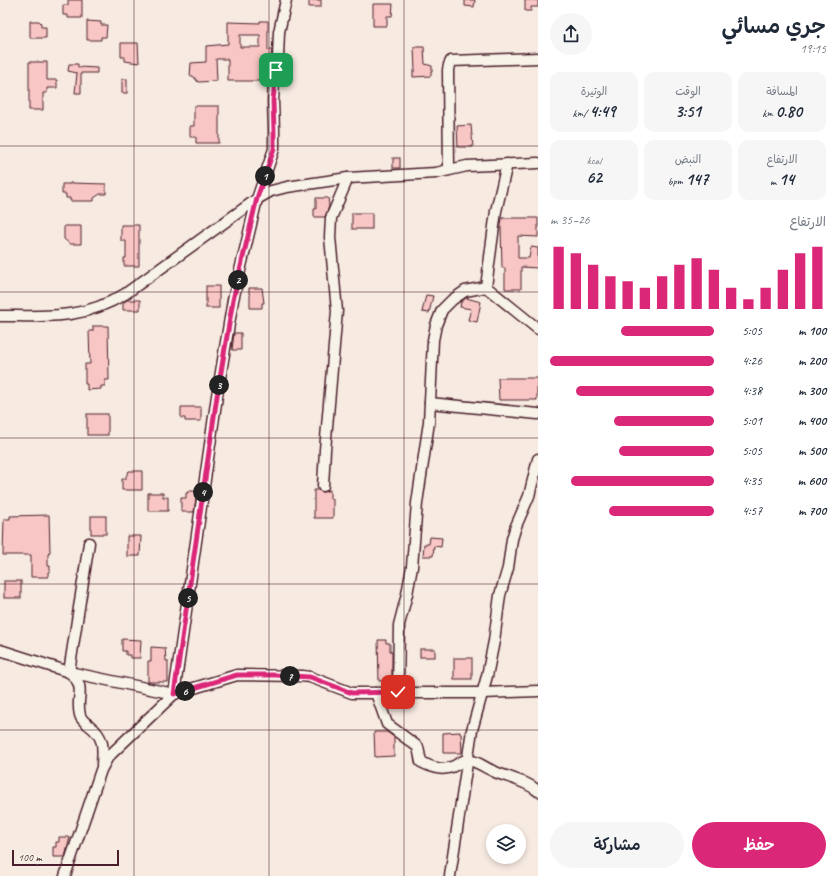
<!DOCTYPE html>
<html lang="ar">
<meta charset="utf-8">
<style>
body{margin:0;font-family:Caveat,"Playpen Sans Arabic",sans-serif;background:#f6f6f7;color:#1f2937;direction:rtl;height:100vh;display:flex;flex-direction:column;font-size:15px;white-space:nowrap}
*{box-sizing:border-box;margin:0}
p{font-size:13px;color:#747a83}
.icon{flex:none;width:22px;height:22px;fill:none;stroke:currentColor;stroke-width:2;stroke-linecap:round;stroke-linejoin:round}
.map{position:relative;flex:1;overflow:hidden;direction:ltr}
.drawer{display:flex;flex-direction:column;background:#fff;width:300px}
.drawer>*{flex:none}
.fabs{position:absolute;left:486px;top:824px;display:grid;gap:8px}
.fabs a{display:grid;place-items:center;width:40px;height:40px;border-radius:50%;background:#fff;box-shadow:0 2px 6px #0003;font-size:20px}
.scale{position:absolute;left:12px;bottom:10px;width:107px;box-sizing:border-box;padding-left:4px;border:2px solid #4a1f2b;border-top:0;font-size:11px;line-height:14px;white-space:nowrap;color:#4a1f2b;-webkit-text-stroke:3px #f7f3e8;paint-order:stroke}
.pin{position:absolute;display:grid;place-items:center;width:34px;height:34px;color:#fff;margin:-17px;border-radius:8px;box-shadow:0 2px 6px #0006}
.km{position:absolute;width:20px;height:20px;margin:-10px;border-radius:50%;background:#222;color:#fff;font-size:11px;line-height:20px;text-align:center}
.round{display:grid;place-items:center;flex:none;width:42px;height:42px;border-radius:21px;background:#f6f6f7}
.summary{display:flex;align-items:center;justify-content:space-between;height:68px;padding:0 12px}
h1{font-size:22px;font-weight:600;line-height:30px}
.metrics{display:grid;grid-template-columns:repeat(3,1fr);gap:6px;height:68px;padding:4px 12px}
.metrics div{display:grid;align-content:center;border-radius:10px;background:#f6f6f7;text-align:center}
.metrics b{font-size:17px;font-weight:600}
.metrics small{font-size:11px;font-weight:400}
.metrics p{font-size:11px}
.chart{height:112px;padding:8px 12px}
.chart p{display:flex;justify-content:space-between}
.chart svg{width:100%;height:72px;margin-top:4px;stroke:#db2777;stroke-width:6}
.button{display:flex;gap:8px;margin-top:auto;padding:8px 12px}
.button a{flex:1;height:46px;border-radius:24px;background:#db2777;color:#fff;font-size:16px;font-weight:600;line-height:46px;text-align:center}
.button a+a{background:#f6f6f7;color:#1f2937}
ul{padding:0 12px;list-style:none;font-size:13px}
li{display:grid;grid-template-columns:64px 48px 1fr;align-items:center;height:30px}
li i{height:10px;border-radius:5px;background:#db2777}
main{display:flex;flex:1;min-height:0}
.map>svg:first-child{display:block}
.building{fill:#f8c7c5;stroke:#4a1f2b;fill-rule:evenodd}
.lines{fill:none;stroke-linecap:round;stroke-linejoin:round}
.minor-casing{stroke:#4a1f2b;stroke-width:13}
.minor{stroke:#f7f3e8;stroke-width:10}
.route-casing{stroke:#fff;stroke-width:8}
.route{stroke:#db2777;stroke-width:5}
.grid{fill:none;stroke:#4a1f2b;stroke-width:1;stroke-opacity:0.55}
</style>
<main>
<section class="drawer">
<div class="summary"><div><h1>جري مسائي</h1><p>19:15</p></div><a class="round"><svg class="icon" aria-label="share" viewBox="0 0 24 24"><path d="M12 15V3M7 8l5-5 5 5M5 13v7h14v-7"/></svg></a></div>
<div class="metrics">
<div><p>المسافة</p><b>0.80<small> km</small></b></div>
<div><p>الوقت</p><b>3:51</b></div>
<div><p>الوتيرة</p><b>4:49<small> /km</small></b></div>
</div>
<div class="metrics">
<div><p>الارتفاع</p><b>14<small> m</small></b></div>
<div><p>النبض</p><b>147<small> bpm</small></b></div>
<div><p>kcal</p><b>62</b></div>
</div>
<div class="chart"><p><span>الارتفاع</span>26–35 m</p>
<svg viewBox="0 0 160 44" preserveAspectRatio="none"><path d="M5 44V6M15 44V10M25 44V17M35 44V24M45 44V27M55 44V31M65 44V24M75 44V17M85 44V13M95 44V20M105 44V31M115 44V38M125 44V31M135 44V20M145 44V10M155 44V6"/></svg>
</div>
<ul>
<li><b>100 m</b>5:05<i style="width:57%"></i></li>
<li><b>200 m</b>4:26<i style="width:100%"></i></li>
<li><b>300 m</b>4:38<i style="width:84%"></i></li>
<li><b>400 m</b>5:01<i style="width:61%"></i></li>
<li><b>500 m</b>5:05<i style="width:58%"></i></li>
<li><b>600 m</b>4:35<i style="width:87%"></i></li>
<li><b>700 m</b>4:57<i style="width:64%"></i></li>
</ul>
<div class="button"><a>حفظ</a><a>مشاركة</a></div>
</section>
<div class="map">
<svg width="538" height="876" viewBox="0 0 538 876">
<rect width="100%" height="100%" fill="#f7eae1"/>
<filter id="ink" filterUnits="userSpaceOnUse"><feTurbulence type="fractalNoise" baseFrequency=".025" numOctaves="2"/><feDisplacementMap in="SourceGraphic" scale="8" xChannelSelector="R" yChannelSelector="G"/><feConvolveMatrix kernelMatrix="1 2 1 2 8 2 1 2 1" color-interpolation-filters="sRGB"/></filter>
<g filter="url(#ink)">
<g class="building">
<polygon points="68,0 82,0 82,18 68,18 68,15 63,15 63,5 68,5"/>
<rect x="309" y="0" width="12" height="7"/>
<polygon points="465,0 475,0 474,7 465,6"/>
<polygon points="525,0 538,0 538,7 531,7 531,11 525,11"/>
<polygon points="373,4 393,4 392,16 387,16 387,26 373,26"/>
<polygon points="30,21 39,21 41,23 41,27 46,27 46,38 30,38"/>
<polygon points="87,21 101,22 101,25 107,25 106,37 101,37 101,40 87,40"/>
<path d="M260,21H268V50H272L271,57L269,56V73H264V81H228V59H216L217,81L198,82L193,76H190L191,63L206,62V46L228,44V22L260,23ZM240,35H260V47H240Z"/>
<polygon points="121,43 138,43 139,63 125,61 125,57 121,57"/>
<polygon points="414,47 424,47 425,64 432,66 432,71 431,71 431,76 413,77 413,71 415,71"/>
<polygon points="29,62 47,62 47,80 57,80 57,88 47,88 47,93 43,93 43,110 29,110"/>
<polygon points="69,64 78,64 78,67 97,68 97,73 81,73 81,93 75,93 77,73 68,71"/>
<rect x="122" y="79" width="5" height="14"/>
<polygon points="194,106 219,106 219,143 196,143 196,137 190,137 190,126 194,126"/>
<polygon points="471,125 473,147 458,147 457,126"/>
<rect x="393" y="158" width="7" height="10"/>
<polygon points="70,183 106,184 106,194 100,194 94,198 94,201 70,201 70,198 66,198 66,194 62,194 62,184 70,184"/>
<polygon points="316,198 328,198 329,206 325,217 314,217 314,209 316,209"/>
<rect x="352" y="213" width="20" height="16"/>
<polygon points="502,218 538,218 538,237 518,236 518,258 529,258 531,247 538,248 538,268 521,267 521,289 505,289 505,268 502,268 501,225"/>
<polygon points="121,225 139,225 139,266 124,266 124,258 126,258 126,241 121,241"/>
<polygon points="64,226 81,226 81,244 70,244 64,239"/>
<rect x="206" y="286" width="13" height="22"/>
<polygon points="249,288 262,288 264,303 262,303 262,308 250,308 250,294 249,294"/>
<polygon points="426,295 433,296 429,313 422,312"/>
<polygon points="466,298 481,302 477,322 468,320 471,309 460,307 461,302"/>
<polygon points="127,300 140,300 140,310 123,310 123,303"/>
<polygon points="93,326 108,326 109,380 105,380 105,386 101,386 101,389 87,390 87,384 85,384 85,364 90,364 89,331 93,331"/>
<polygon points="234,333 241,333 241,350 232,350"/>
<polygon points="498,378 537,378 537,400 499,400"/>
<polygon points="181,407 201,407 201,421 185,421 185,418 181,418"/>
<rect x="87" y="414" width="21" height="21"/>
<polygon points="129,471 142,471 142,490 122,490 122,479 126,479 126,476"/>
<polygon points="314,490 318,490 323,492 330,490 330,499 333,499 333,518 314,518"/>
<polygon points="188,491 197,491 194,512 181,512 181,498 186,498 186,493 188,493"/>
<polygon points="148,493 163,493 163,497 168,497 168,511 148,511"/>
<polygon points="49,515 50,552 48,554 48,566 50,566 50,572 48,572 48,577 31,577 31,555 3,555 4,519 10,519 10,516"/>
<rect x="91" y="516" width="15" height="18"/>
<polygon points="127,536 141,536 140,556 127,556"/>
<polygon points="430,537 442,538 441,547 434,546 433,556 423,556 424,544 429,544"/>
<rect x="4" y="581" width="17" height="17"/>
<polygon points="122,639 141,640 140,658 130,658 130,655 126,655 126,651 122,651"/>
<polygon points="378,640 386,640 386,643 390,643 390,651 392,651 392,681 379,681"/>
<polygon points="151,647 165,648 166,661 168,661 168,682 148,682 148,661 151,661"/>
<rect x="420" y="649" width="15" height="8"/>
<rect x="454" y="658" width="18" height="21"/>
<polygon points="374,732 387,732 394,737 394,756 375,757"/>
<polygon points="460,732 460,734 461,734 462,753 443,753 443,733"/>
<polygon points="59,837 70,837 65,857 53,857 53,847 56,847 56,842 59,842"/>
</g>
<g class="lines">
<g class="minor-casing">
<g id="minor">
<polyline points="507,164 496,211 486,287 538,329"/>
<polyline points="449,170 448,70 449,65 451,61 538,58"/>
<path d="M0,316C48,316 82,320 125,294L257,199L271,191L287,187L348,178L436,173L467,166L538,163"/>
<polyline points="430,403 538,414"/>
<polyline points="323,486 325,450 337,311 330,237 331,218 348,178"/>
<path d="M89,543L69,672C88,687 75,697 80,715C81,720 86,723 90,726C105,738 103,748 102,765"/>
<polyline points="0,650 69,672 174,694 237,675 302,676 310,677 352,693 482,693 538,691"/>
<path d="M376,693L387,724L418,747L421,762C433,768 444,772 456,765C460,763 463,760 467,760C476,760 485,768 493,771C508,778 525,780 538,791"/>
<polyline points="398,693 399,625 407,594 412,567 417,503 429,422 433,340 436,325 442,310 452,300 465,291 486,287"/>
<polyline points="65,876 101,770 108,757 174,694 217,396 233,300 257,199 274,149 274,131 273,101 274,80 278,57 279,32 286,0"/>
<polyline points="450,876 472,730 487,676 494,641 500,595 508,568 512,539 516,526 529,496 538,459"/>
</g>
</g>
<use href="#minor" class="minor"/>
</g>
</g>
<g class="lines" filter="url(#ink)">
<g class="route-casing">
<polyline id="route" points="276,70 273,101 274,131 274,149 257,198 233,300 217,396 174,694 237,675 275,675 310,677 352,693 398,692"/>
</g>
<use href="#route" class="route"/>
</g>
<path class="grid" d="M134,0V876M269,0V876M404,0V876M0,146H538M0,292H538M0,438H538M0,584H538M0,730H538"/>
</svg>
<div class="fabs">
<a><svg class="icon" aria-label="layers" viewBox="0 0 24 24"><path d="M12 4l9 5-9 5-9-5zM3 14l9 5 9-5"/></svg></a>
</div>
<div class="scale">100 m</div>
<div class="pin" style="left:276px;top:70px;background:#1e9e55"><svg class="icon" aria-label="arrive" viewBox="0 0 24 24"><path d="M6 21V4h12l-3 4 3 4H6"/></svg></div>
<div class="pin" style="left:398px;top:692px;background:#d93025"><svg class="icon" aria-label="check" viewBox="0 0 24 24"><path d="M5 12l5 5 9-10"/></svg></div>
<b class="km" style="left:265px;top:176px">1</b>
<b class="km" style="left:238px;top:280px">2</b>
<b class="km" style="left:219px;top:385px">3</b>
<b class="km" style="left:203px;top:492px">4</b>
<b class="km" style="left:188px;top:598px">5</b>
<b class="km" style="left:185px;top:691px">6</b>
<b class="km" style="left:290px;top:676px">7</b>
</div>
</main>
